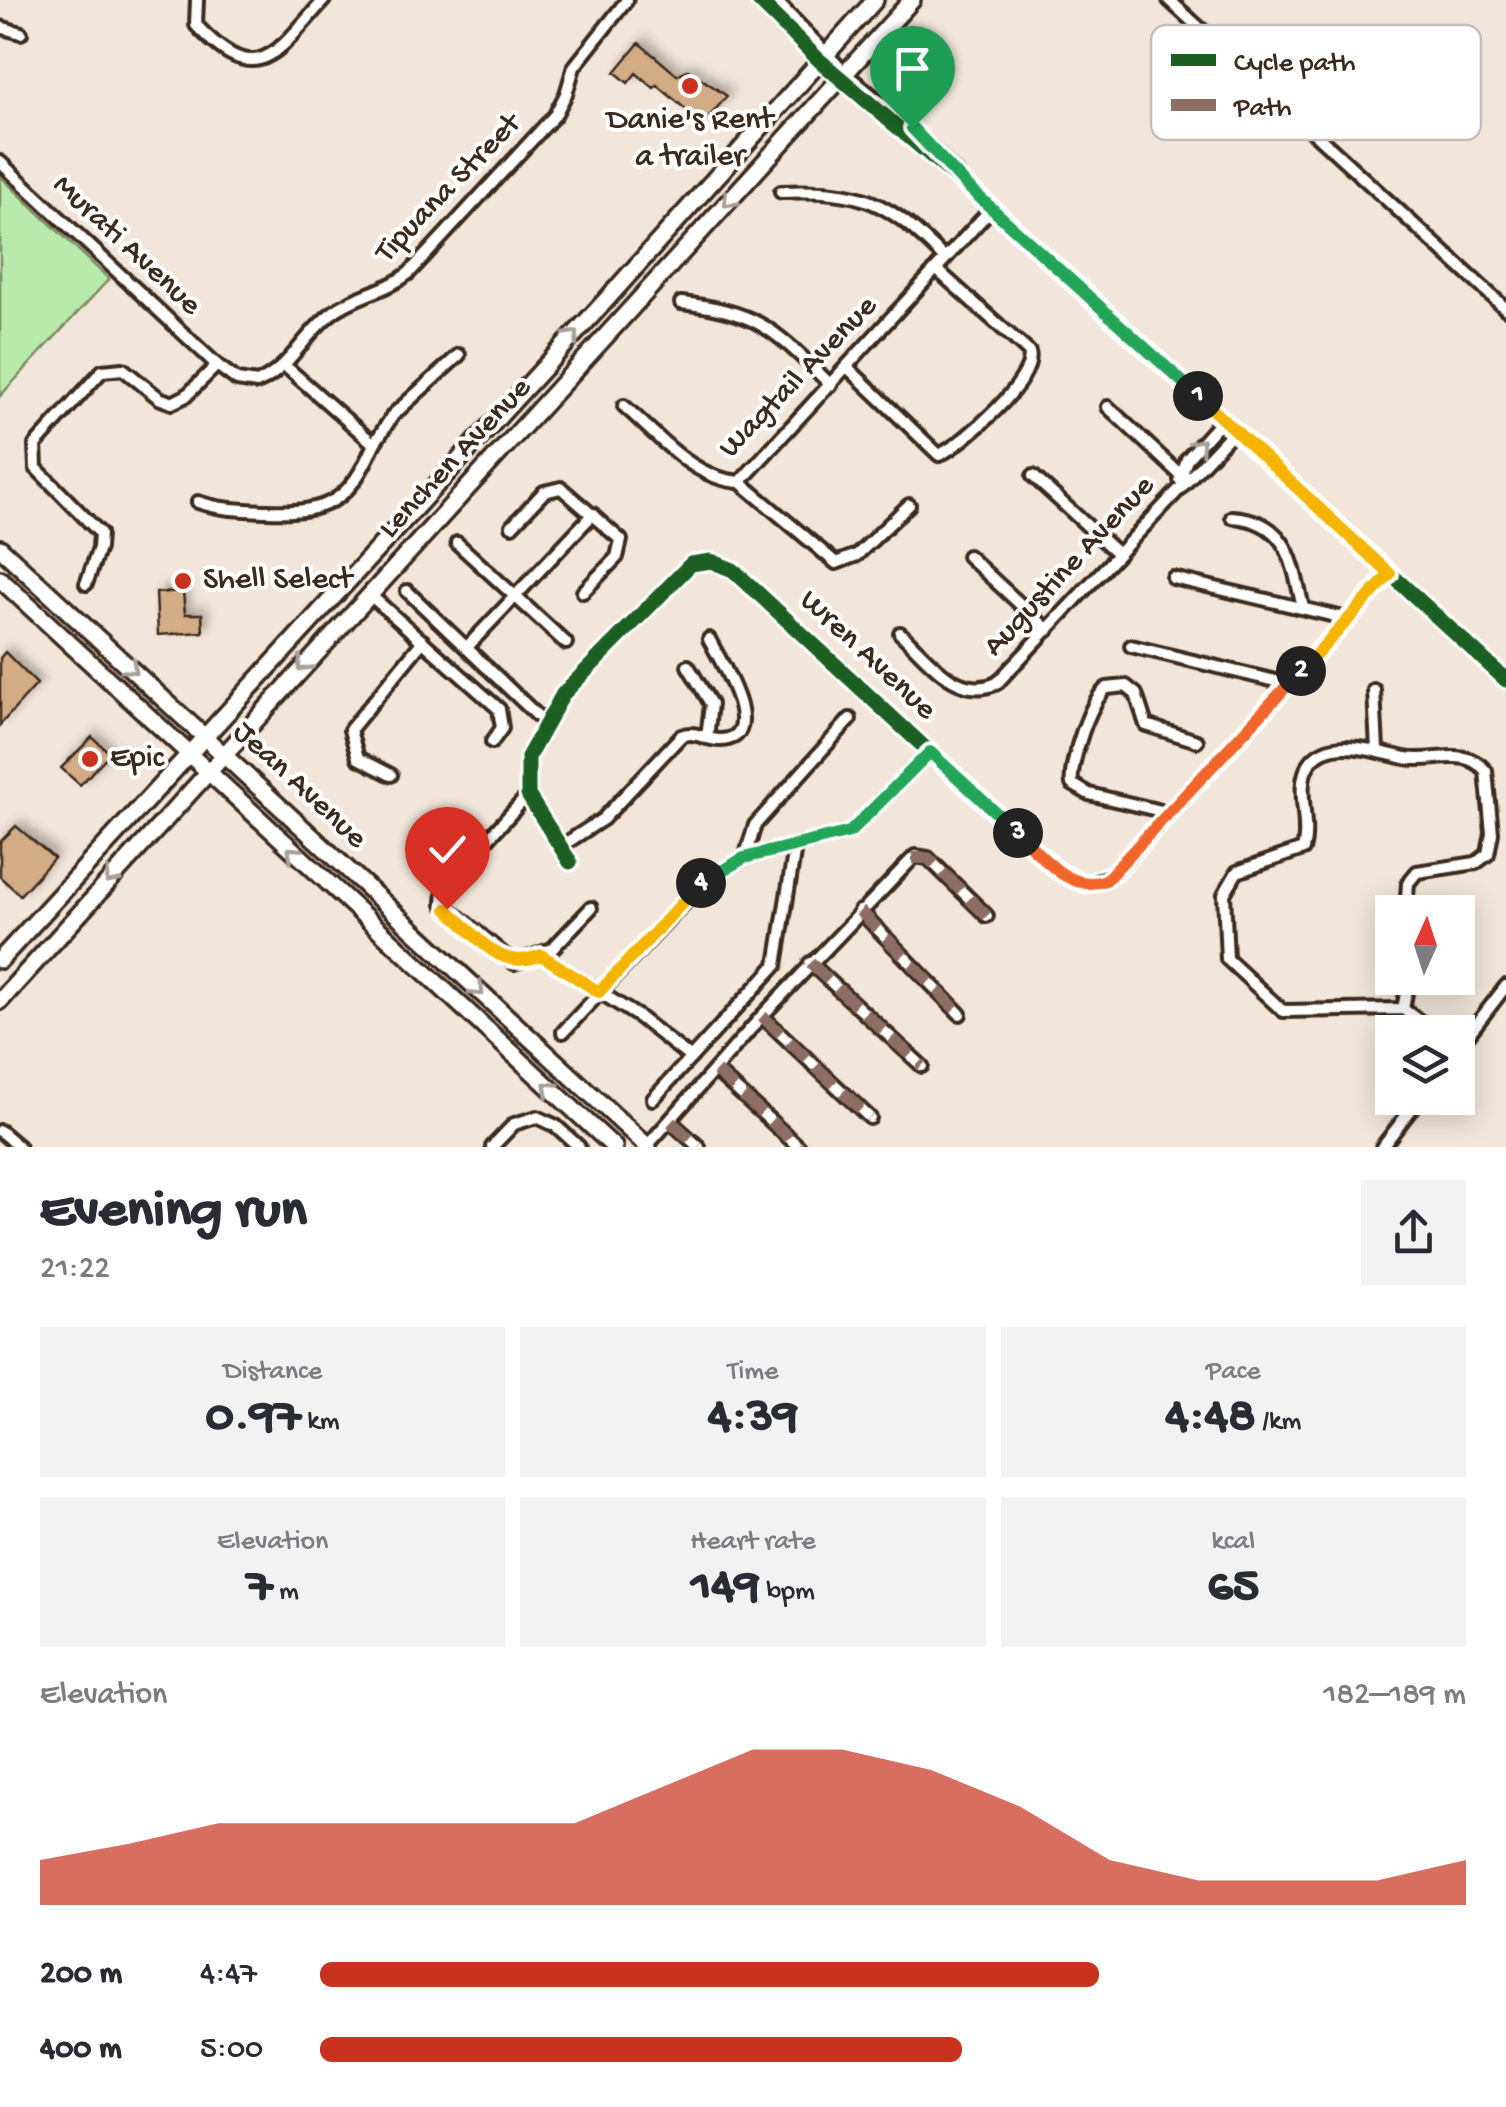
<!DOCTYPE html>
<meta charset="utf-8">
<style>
body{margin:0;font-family:"Gochi Hand",sans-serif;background:#f2f2f3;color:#2b2b33;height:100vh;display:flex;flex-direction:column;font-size:38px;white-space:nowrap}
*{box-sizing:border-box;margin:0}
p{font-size:32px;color:#7c7c81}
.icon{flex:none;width:55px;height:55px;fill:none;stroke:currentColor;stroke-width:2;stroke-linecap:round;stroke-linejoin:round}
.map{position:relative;height:1147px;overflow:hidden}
.side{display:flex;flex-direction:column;background:#fff;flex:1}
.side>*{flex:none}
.needle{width:65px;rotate:3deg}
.buttons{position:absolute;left:1375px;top:895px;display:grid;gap:20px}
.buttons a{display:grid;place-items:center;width:100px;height:100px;border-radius:0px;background:#fff;box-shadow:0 5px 25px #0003;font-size:50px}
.pin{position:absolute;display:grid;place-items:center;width:85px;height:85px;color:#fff;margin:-102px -42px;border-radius:50% 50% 50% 0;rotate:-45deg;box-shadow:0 0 10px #0007}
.pin .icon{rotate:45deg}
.km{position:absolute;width:50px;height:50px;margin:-25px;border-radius:50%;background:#222;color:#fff;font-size:28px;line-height:50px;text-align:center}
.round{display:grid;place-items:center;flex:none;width:105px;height:105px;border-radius:0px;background:#f2f2f3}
.overview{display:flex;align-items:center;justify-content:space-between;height:170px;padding:0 40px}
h1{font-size:55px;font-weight:700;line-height:75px}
.figures{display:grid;grid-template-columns:repeat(3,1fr);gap:15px;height:170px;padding:10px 40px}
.figures div{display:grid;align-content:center;border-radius:0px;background:#f2f2f3;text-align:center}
.figures b{font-size:50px;font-weight:700}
.figures small{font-size:28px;font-weight:400}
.figures p{font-size:28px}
.chart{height:280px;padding:20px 40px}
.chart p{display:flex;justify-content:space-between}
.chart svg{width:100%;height:180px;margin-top:10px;fill:#c8321e;opacity:.7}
ul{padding:0 40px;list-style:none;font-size:32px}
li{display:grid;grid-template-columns:160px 120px 1fr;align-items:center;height:75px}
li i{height:25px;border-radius:12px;background:#c8321e}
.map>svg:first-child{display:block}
.green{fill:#b8ebab;stroke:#7a8a64;stroke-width:2.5}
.building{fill:#d3ab84;stroke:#3b2a1e;stroke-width:2.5;filter:url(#shadow)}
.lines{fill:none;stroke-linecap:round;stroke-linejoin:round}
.minor-casing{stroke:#3b2a1e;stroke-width:18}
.secondary-casing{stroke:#3b2a1e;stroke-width:22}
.minor{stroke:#fff;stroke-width:10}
.secondary{stroke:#fff;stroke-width:15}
.quiet{stroke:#8d6e63;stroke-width:12;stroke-dasharray:25 12;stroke-linecap:butt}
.cycleway-casing{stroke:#fff;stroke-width:21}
.cycleway{stroke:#1b5e20;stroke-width:15}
.oneway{stroke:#a79f9a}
.split-1-casing{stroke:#fff;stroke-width:20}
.split-2-casing{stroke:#fff;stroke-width:20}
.split-3-casing{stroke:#fff;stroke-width:20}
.split-4-casing{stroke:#fff;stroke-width:20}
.split-5-casing{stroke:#fff;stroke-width:20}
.split-1{stroke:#22a559;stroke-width:12}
.split-2{stroke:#f5b400;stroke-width:12}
.split-3{stroke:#f0652b;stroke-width:12}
.split-4{stroke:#22a559;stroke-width:12}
.split-5{stroke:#f5b400;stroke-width:12}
.poi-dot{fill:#c8321e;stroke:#fff;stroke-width:4}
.labels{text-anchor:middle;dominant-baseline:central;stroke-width:8;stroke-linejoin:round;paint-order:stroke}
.poi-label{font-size:32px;fill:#3b2a1e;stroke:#fff;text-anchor:start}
.street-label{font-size:32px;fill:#3b2a1e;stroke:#fff}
.key{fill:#fff;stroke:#c4bfbc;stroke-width:2.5}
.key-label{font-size:28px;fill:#3b2a1e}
</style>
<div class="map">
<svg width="1506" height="1147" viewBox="0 0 1506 1147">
<defs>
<filter id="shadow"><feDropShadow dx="5.5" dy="-5.5" stdDeviation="5" flood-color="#0004"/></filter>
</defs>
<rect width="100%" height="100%" fill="#f2e6da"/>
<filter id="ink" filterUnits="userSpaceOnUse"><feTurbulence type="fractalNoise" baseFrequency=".01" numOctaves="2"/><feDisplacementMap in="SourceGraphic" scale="20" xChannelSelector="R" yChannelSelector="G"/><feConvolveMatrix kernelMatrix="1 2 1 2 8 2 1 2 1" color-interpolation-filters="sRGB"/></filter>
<g filter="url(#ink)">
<polygon class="green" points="0,176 109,279 0,396"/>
<g class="building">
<polygon points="639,43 677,75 688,70 727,96 703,124 657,85 654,88 636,73 628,83 615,72"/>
<polygon points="183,591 185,614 202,614 203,632 158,635 156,593"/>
<polygon points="5,652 37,684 0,725 0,658"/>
<polygon points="92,737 110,753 80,785 61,768"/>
<polygon points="16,826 54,858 20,895 0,877 0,842"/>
</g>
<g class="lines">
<g class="minor-casing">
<g id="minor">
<path d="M197,0L196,25C258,91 276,53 324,0"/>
<polyline points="758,0 819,60 992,208 1506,680"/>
<polyline points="775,0 846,74 912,128 958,175"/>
<polyline points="1169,0 1506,309"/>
<polyline points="0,27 21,33"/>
<path d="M0,162L217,365L237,380L257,383C290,369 304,334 332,313C355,295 385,292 409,273L555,115L566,94L574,67L627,0"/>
<path d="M781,192C863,189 888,201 945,259"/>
<path d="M681,303C760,311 776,332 831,385"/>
<polyline points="284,365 374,444 393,415 459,355"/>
<path d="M847,367L939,455C963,444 1038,379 1029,352L936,269"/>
<path d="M624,406C659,436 693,479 740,482"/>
<polyline points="1108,407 1187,481"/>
<polyline points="1033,476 1116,552"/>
<polyline points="1180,480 1187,459 1223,419"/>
<polyline points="740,482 992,208"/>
<polyline points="740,482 836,563 857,555 909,505"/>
<path d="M198,502C221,510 243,510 267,511C329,514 350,500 374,444"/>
<path d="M1232,517C1288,521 1292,560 1303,608"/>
<polyline points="512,526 544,492 561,488 621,540 617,557 583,592"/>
<polyline points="457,543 566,643"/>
<polyline points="968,556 1048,630"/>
<polyline points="1173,578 1348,619"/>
<polyline points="86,584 99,548 100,533 36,468 35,445 102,371 123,369 159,398 172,403 186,396 217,365"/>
<polyline points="407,591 544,722"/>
<polyline points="369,594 499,709 502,728 492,742"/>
<path d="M900,633C928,658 957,702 997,683L1235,430"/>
<polyline points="1131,646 1288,684"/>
<polyline points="467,647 593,514"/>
<polyline points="688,666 711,704 707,738"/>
<polyline points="1374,690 1377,750"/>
<polyline points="391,775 358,758 350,730 423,641"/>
<polyline points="528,795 444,887 443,904 514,963 552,949 591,908"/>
<path d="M1170,813L1089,794L1072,784C1069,764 1091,698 1107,688L1126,686L1136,694L1146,725L1197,741"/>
<path d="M560,847L603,819L681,736C696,730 705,740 720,740C771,739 719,659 709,639"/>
<polyline points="745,858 755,825 850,719"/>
<polyline points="570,862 528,795 528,757 563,694 691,564 711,561 733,570 1058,871 1086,884 1116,872 1390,573"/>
<polyline points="860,911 960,1014"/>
<path d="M1406,912L1408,883L1417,872L1476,863L1488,854L1492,833L1486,771C1464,745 1434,764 1405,758C1378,753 1330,733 1309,764C1294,787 1311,823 1303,849L1237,872L1224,894L1227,959L1283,1011L1403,1009L1434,1032"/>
<polyline points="541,955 639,1017 691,1058"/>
<polyline points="810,963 922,1066"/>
<polyline points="1403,1009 1409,978"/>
<polyline points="762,1016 870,1118"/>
<polyline points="563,1032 707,879 745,858 850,832 930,752"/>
<polyline points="1458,1048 1506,986"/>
<polyline points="716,1071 799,1147"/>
<polyline points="653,1099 776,965 795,847"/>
<polyline points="671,1122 699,1147"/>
<polyline points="0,1131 19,1147"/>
<polyline points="647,1146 762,1016 915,856 928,858 987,916"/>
<polyline points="492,1147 514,1124 537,1117 556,1126 579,1147"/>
<polyline points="1382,1147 1420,1098"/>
</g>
</g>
<g class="secondary-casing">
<g id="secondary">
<polyline points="0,548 648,1147"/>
<polyline points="0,579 614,1147"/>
<polyline points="0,960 607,299 875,0"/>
<polyline points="0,1001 912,0"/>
</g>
</g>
<use href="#minor" class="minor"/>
<use href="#secondary" class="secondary"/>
<g class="quiet">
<polyline points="912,858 928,858 987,916"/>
<polyline points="860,911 960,1014"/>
<polyline points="810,963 922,1066"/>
<polyline points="762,1016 870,1118"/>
<polyline points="716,1071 799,1147"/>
<polyline points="671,1122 699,1147"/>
</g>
<g class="cycleway-casing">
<g id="cycleway">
<polyline points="758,0 819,60 992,208 1506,680"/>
<polyline points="570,862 528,795 528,757 563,694 691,564 711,561 733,570 1058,871 1086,884 1116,872 1390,573"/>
</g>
</g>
<use href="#cycleway" class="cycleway"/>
</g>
<defs><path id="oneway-chevron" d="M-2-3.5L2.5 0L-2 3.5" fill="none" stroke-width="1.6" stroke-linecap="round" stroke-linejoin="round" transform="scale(2.5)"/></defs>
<g class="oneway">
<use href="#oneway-chevron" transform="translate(729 201) rotate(133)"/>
<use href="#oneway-chevron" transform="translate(573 336) rotate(-47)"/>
<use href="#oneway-chevron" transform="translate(1199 445) rotate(-49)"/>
<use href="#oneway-chevron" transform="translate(303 665) rotate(133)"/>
<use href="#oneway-chevron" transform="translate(131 668) rotate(43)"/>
<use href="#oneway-chevron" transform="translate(293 853) rotate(-137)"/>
<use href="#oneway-chevron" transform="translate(111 878) rotate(132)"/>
<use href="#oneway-chevron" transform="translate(478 990) rotate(43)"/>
<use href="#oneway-chevron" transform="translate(549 1088) rotate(-138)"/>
</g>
</g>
<g class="lines" filter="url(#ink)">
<g class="split-1-casing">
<polyline id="split-1" points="912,128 966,185 1198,396"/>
</g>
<g class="split-2-casing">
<polyline id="split-2" points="1198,396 1390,574 1301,671"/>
</g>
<g class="split-3-casing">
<path id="split-3" d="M1018,833C1042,856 1069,894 1106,880L1301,671"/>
</g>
<g class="split-4-casing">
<polyline id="split-4" points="701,883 744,858 850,832 930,752 1018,833"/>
</g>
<g class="split-5-casing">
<path id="split-5" d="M447,909C478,936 499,973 541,955L599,992L701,883"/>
</g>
<use href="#split-1" class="split-1"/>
<use href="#split-2" class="split-2"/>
<use href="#split-3" class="split-3"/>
<use href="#split-4" class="split-4"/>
<use href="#split-5" class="split-5"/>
</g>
<g class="poi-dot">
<circle cx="690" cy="86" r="10"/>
<circle cx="183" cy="581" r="10"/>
<circle cx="90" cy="759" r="10"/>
</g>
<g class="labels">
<g class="poi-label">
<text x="690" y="121" text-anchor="middle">Danie's Rent<tspan x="690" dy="37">a trailer</tspan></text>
<text x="203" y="581">Shell Select</text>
<text x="110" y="759">Epic</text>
</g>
<g class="street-label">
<text transform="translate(449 189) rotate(-46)">Tipuana Street</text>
<text transform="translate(126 246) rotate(43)">Murati Avenue</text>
<text transform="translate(799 378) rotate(-46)">Wagtail Avenue</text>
<text transform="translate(456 459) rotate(-47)">Lenchen Avenue</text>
<text transform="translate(1070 567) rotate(-47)">Augustine Avenue</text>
<text transform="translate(867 656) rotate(43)">Wren Avenue</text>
<text transform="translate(299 786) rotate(43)">Jean Avenue</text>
</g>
</g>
<rect x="1151" y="25" width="330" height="115" rx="15" class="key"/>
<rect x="1171" y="54" width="45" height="12" fill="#1b5e20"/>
<rect x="1171" y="99" width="45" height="12" fill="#8d6e63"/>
<g class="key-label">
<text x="1234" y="70">Cycle path</text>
<text x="1234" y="115">Path</text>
</g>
</svg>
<div class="buttons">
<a><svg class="needle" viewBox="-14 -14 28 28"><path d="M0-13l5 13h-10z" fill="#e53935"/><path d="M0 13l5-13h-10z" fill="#7c7c81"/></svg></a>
<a><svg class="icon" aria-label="layers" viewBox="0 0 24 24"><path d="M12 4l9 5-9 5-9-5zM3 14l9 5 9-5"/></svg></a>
</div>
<div class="pin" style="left:912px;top:128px;background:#1e9e55"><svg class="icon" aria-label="arrive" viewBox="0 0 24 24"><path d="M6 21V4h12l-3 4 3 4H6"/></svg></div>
<div class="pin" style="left:447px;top:909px;background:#d93025"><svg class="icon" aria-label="check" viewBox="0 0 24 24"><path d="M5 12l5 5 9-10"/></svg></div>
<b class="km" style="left:1198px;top:396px">1</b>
<b class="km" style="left:1301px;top:671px">2</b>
<b class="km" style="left:1018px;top:833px">3</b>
<b class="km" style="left:701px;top:883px">4</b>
</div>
<section class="side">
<div class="overview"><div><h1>Evening run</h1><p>21:22</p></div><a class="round"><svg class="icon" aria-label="share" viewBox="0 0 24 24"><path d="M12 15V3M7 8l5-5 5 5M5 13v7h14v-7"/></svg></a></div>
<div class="figures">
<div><p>Distance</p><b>0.97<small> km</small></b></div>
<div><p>Time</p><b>4:39</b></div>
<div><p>Pace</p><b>4:48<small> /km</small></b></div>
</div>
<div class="figures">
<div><p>Elevation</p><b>7<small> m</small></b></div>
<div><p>Heart rate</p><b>149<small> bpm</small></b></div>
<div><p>kcal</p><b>65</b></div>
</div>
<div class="chart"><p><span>Elevation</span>182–189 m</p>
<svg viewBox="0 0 160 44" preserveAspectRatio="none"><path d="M0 44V33L10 29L20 24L30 24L40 24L50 24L60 24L70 15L80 6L90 6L100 11L110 20L120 33L130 38L140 38L150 38L160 33V44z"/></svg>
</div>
<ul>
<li><b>200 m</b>4:47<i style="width:68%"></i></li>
<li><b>400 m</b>5:00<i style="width:56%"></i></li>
</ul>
</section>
